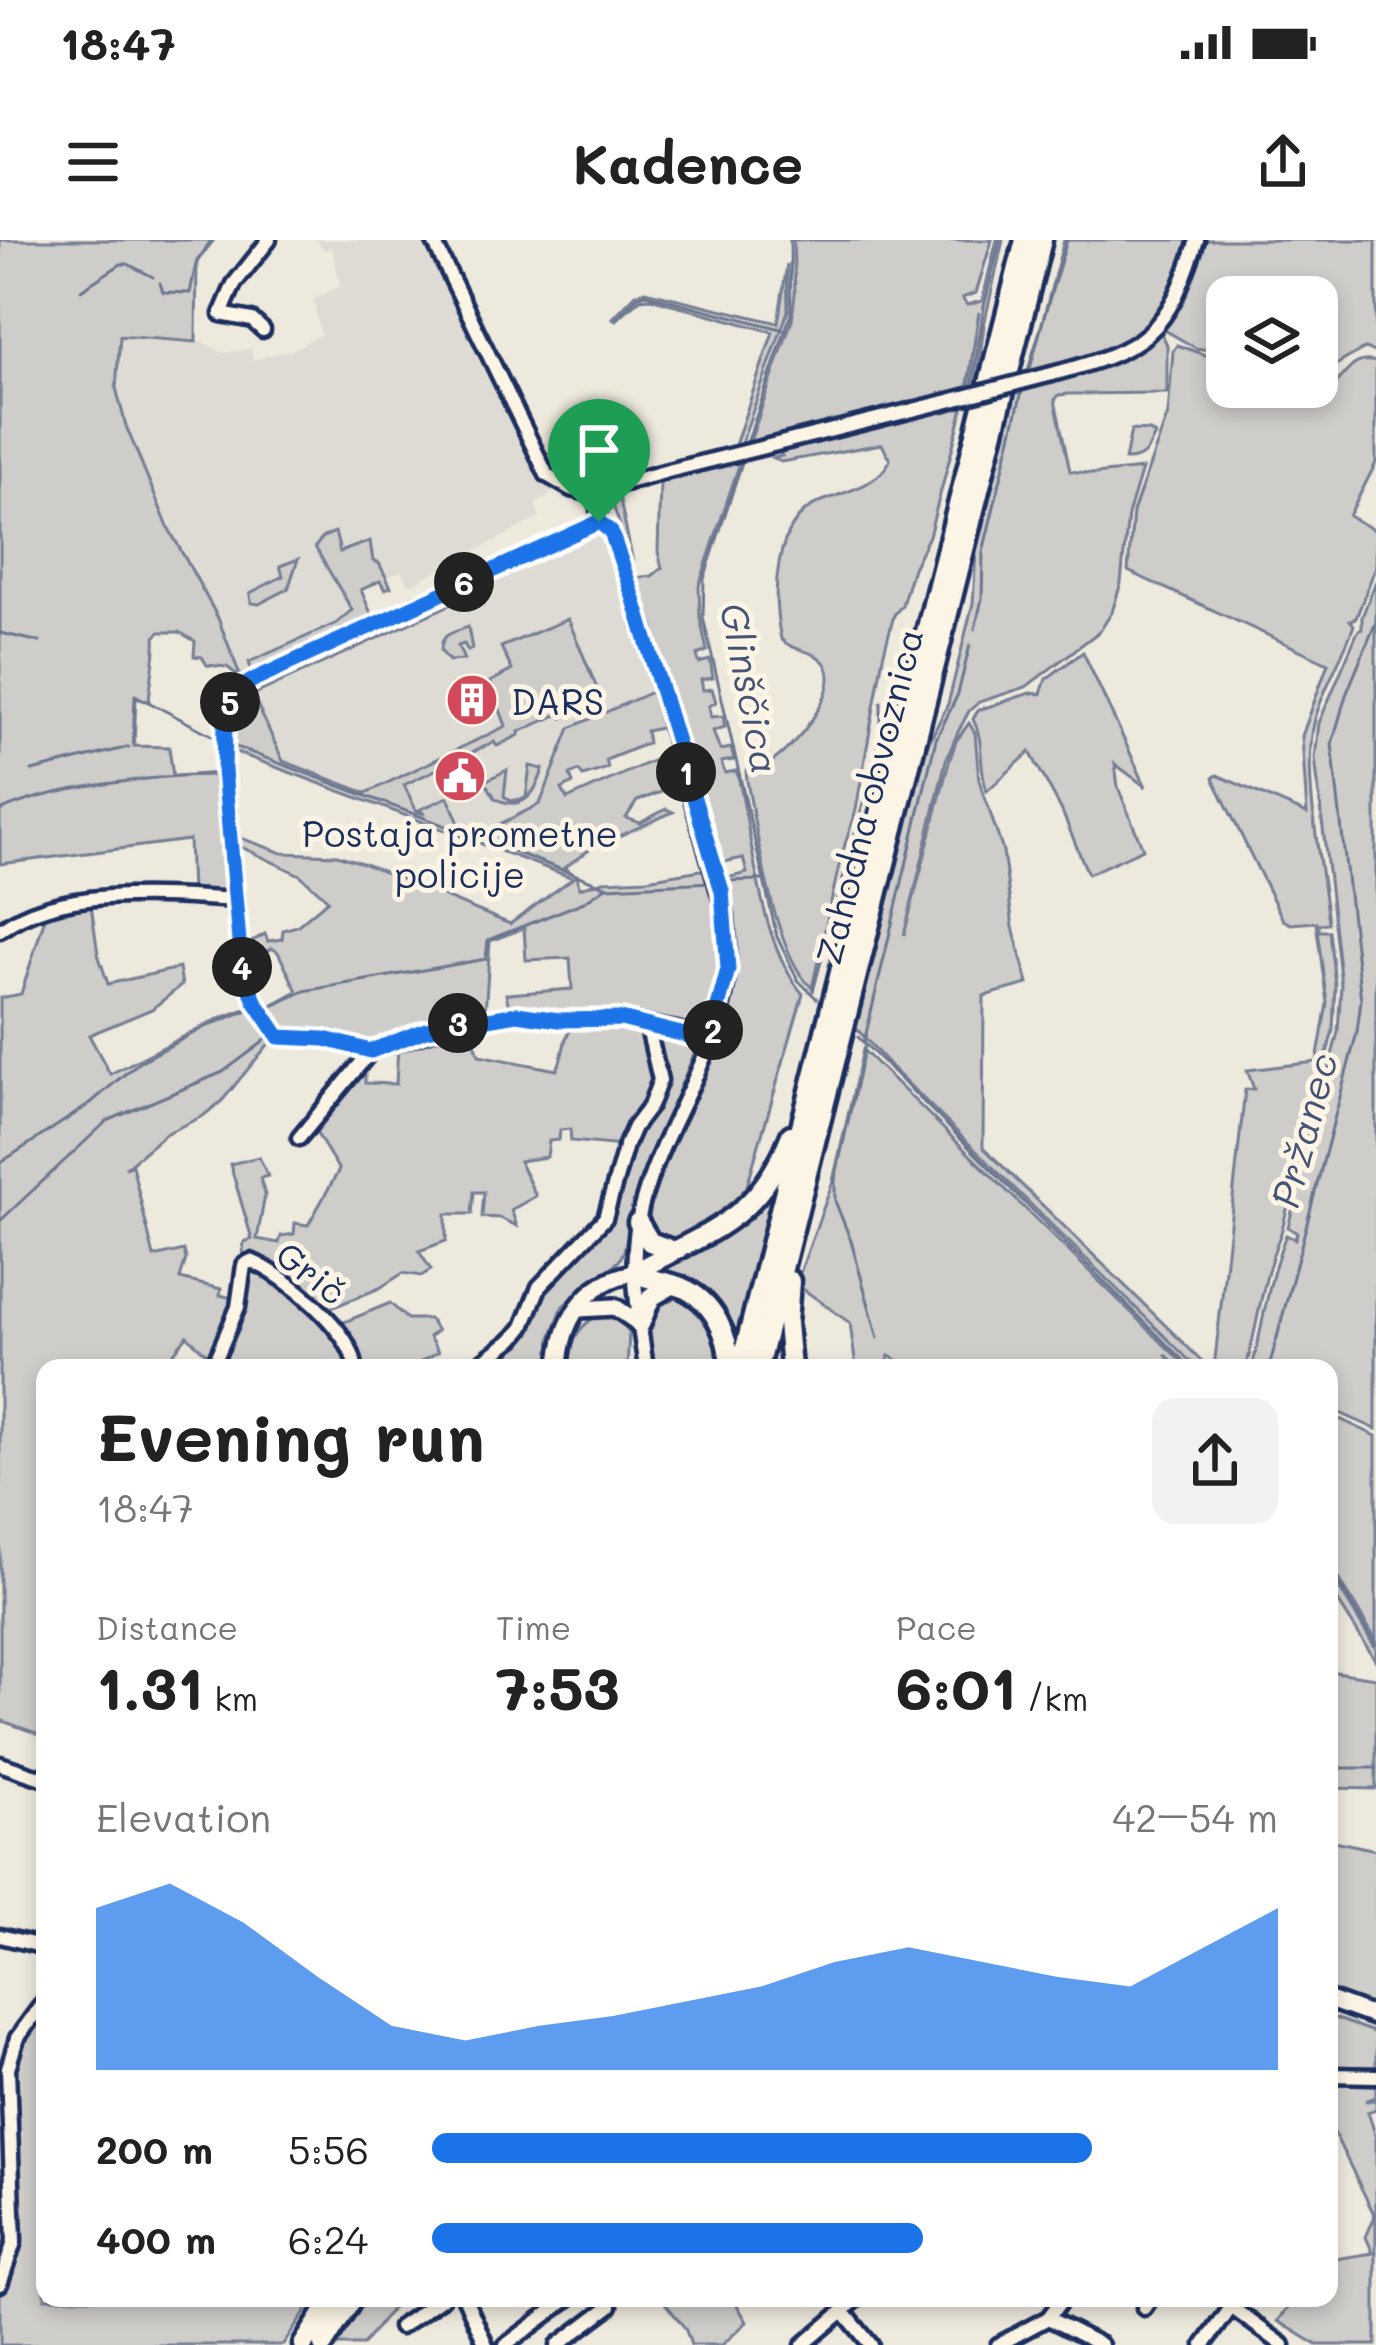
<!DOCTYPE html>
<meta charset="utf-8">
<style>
body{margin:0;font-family:Mali,sans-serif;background:#f2f2f2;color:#222;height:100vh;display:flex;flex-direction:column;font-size:45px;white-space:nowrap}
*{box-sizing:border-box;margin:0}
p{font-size:39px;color:#767676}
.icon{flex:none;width:66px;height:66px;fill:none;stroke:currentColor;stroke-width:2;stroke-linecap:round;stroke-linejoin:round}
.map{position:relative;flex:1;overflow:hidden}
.panel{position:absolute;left:36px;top:1119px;width:1302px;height:948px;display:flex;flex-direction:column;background:#fff;border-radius:24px;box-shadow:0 6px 18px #0003}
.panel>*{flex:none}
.fabs{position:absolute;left:1206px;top:36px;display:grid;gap:24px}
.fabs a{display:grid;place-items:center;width:132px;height:132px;border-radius:24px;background:#fff;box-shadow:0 6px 18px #0003;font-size:60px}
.pin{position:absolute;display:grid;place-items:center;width:102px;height:102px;color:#fff;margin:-123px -51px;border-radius:50% 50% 50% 0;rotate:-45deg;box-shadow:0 0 12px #0007}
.pin .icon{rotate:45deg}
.km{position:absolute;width:60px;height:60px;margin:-30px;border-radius:50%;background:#222;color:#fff;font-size:33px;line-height:60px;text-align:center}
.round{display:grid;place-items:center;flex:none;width:126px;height:126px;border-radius:24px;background:#f2f2f2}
.headline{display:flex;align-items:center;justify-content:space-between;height:204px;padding:0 60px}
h1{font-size:66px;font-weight:800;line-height:90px}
.figures{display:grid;grid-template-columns:repeat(3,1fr);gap:18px;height:204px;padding:12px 60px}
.figures div{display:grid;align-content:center}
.figures b{font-size:60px;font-weight:800}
.figures small{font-size:33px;font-weight:400}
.figures p{font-size:33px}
.chart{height:336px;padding:24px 60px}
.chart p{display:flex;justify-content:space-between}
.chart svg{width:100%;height:216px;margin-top:12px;fill:#1a73e8;opacity:.7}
ul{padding:0 60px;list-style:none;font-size:39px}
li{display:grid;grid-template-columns:192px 144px 1fr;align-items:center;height:90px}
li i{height:30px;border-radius:15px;background:#1a73e8}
.status{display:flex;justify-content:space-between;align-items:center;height:84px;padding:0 60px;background:#fff;direction:ltr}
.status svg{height:33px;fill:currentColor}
header{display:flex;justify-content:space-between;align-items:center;height:156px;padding:0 60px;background:#fff;font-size:54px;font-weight:800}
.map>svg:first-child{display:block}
.built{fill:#dedbd4}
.green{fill:#cfcdca;stroke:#757e94;stroke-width:3}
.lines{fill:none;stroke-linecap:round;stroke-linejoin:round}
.stream{stroke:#6c778f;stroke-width:3}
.minor-casing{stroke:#1b2f5e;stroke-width:21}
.major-casing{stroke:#1b2f5e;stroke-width:24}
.highway-casing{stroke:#1b2f5e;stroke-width:27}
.minor{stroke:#fcf5e5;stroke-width:12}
.major{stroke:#fcf5e5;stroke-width:15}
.highway{stroke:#fcf5e5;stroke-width:18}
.minor-bridge-casing{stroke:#1b2f5e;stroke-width:21;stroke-linecap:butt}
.minor-bridge{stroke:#fcf5e5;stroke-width:12}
.route-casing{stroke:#fff;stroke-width:24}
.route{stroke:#1a73e8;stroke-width:15}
.labels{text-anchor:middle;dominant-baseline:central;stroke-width:10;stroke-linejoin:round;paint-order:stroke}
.poi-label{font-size:36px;fill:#1b2f5e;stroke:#fcf5e5;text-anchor:start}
.street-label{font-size:36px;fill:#1b2f5e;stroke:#fcf5e5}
.water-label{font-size:39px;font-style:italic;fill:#445376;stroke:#fcf5e5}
</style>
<div class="status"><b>18:47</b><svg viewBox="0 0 49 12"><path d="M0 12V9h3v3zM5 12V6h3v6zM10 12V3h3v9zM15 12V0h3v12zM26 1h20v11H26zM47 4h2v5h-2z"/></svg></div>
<header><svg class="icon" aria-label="menu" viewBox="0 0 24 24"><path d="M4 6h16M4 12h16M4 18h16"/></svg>Kadence<svg class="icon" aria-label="share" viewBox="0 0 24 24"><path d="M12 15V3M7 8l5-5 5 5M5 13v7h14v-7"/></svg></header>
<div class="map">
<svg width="1376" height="2105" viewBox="0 0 1376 2105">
<rect width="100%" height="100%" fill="#eee9dd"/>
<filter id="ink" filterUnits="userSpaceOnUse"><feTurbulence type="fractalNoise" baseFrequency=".00833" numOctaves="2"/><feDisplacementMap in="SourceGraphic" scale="24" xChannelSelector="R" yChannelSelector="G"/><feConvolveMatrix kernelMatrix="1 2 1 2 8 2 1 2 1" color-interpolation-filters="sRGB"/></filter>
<g filter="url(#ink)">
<g class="built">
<polygon points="315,0 427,0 549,245 551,255 535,264 540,277 410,345 401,331 361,350 373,378 241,438 218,378 168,287 126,186 116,149 120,95 203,102 223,113 251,109 253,120 292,110 321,95 313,59 341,46 331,7 325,10"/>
<polygon points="590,294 604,300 656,450 568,490 548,550 535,569 477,595 283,521 253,455 476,354 474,347"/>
</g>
<g class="green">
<path d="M0,0H214L197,21L196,102L120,96L116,148L126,186L168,287L218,378L241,438L227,427L207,425L202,417L194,416L195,401L179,392H160L155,397C157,411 150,443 149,462L136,458L134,506L169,507L173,536L222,535L232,654L191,652L189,600L0,624Z"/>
<polygon points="793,0 992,0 976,53 962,58 967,65 982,61 997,0 1003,0 984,85 976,147 969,149 979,72 967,150 748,207 792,80 795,53"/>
<polygon points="1064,0 1376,0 1376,113 1365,108 1317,136 1317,57 1227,57 1227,104 1216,111 1196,108 1154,84 1126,106 1029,133"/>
<polygon points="787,24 788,71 739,210 733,211 773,92 650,58 640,59 616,80 613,78 636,54 645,51 778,83"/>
<polygon points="1161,92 1167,105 1167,153 1069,154 1059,155 1055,160 1070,231 1095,234 1142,229 1128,275 1121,343 1112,372 1100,391 1026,447 979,462 969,471 958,492 946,520 904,695 949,522 956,501 969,483 975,493 979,540 1003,611 1013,687 1028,744 984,756 983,907 1209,1128 1197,1128 892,828 856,788 927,506 948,464 973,363 976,311 1016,151 1101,127"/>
<path d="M1177,105L1208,116L1227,108V147H1309L1324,153C1344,143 1349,114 1376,122V223L1349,276L1376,291V326L1356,378L1350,380L1354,385C1343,417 1324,446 1315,479C1301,533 1322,625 1328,683L1318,684L1319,691H1329L1335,745L1333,790L1281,993C1263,1035 1258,1083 1246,1128H1214L1245,850L1254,849L1247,830L1317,822L1327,763L1316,682L1291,684L1283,680L1213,538L1217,535L1307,574L1302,496L1328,423L1128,331L1133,272L1168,174L1173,111Z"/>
<path d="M964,164L929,296L913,328L902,365L894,375L883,416L856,570L841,617L812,748C774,714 757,594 747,541L746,531C755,529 765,526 773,521C794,507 848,445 822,420C810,409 792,411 781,399C772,357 772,282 820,262C843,252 879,246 890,220L882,204L781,222L773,218L782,216L778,208Z"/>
<path d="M1131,190L1150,191L1155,195C1147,212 1144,220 1125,220Z"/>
<path d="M742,216L699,346L700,377L707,411L697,415L699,423L710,420L713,438L701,440L703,450L712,449L716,462L709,466L711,477L723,476L725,487L713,491L720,510L731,508L734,520L721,522L725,533L736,531L738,536C754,604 759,703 803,754L744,956L725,976L664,1002L648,988L651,963C688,853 758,759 723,639L747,633L743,618L719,623L700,547L653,409L654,387L632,338L652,336L662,328L658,312L660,242L629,249L619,256L633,322L610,257L629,245Z"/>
<polygon points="335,292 340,312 370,301 373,321 379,323 391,347 385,349 380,341 361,350 373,378 252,433 249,422 337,383 352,370 315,307 323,297"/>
<polygon points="298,319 288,349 259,364 251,363 250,353 283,336 280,326"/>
<path d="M1376,341V1189L1329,1168V1128H1252C1263,1085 1269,1035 1286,995L1295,999L1297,993L1288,987L1338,792L1341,745L1315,518L1319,483L1358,391L1362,389V377Z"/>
<path d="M449,358L456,362L253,455L283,521L366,553L506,486L490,442L512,430L501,407L568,379L601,458L562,478L559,474L519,492V495L497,506L494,502L404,545L417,572L425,574L419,570L448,557L461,588L478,595L540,564L570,488L654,451L669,504L661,488L646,491L648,503L606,520L608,528L583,536L579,531L570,535L573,543L562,549L567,559L672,512L683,544L637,561L626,578L640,583L666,569L673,572L592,608L564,628L577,636L579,648L604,641L647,639L707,629C721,681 734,740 704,789L629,776L560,775L523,768L510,771L506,754L572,749L570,718L526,720L524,688L490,701L485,774L379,806L286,797L264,769L297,751L278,712L272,708L245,730L242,707L265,694L268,701L282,699L283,690L297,686L328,660L300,635L235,604L233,595L282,613L337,615L365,624L510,684L573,638L227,509L231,467L246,448Z"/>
<path d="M468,387L472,409L468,411L464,404L458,406L464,420L449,421L441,411C441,391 455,393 468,387Z"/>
<path d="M1083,412L1146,547L1115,524L1118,547L1143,609L1088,634L1061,569L1030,512L987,551C978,526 985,502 973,479L978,470L1030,453L1041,454L1046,439Z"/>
<path d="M530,526L543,529C536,554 522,573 495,558L485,541L507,530L504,556L511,561L526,558Z"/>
<polygon points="91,665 98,714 108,744 179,728 182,745 152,769 89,795 110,834 218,779 250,767 255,768 271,801 222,861 203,876 165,894 125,928 132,925 154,1017 184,1010 186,1019 180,1039 221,1049 220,1055 237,1059 212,1119 187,1096 162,1128 45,1128 45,1483 41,1495 0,1480 0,758 21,754 47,671"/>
<path d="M596,781L644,788L658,842L621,906L571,901L570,889L560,890L559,900L549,901L547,917L519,921L536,956L511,970L517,986L500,978L482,977L484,952H474L472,974H446V1001L419,1011L431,1030L421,1036L403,1033L380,1048L324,1071L242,1021L244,1002L252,999L230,924L259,917L268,936L260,938L265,955L257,999L279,1003L281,996L294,994L295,983L308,985L339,930L314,889L358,833L365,834V843L396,844L398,806L439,790L473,796L479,815L557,830C570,800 557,787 596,781Z"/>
<polygon points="655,788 692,798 698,804 637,952 624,1011 619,1021 563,1066 551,1097 549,1128 487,1128 514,1105 550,1041 592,999 635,894 661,851 652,800"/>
<polygon points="863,810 1188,1128 1180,1128 1165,1114 1176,1128 912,1128 889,1116 886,1128 856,1128 850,1083 796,1044 833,941"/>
<polygon points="775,937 778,940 736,1109 721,1079 646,1030"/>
<polygon points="253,1024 332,1087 353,1128 215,1128 246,1030"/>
<polygon points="675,1050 707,1072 726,1128 651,1128 649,1070"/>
<polygon points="390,1063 407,1079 429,1079 437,1091 429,1097 438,1112 410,1128 358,1128 337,1085"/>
<path d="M606,1072L622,1079L629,1093L627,1128H569C569,1100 580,1082 606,1072Z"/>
<polygon points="1329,1174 1376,1196 1376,1400 1329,1322"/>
<polygon points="1329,1331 1376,1409 1376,1421 1329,1347"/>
<polygon points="1329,1431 1376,1438 1376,1549 1329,1548"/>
<polygon points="1329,1600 1376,1610 1376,1769 1329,1752"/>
<polygon points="45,1772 45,2058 315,2058 283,2105 0,2105 0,2055 15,2022 22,1983 14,1820"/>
<polygon points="1329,1776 1376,1793 1376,1827 1329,1826"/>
<polygon points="1329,1844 1376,1845 1376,1857 1365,1861 1376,1860 1376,1869 1368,1872 1376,1897 1376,2105 1317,2105 1278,2081 1296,2058 1329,2058 1329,2020 1373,2013 1366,1997 1375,1976 1329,1883"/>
<polygon points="365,2058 400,2058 363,2105 335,2105"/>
<polygon points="661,2058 733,2058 747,2082 722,2105 691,2105 685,2088"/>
</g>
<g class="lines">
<g class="stream">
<polyline points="160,43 163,52 190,53 196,24 211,0"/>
<polyline points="81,50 121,24 128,24 153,37"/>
<polyline points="616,79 637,57 645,54 785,90"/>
<polyline points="1027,134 1067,0"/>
<polyline points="972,149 984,66 1000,0"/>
<polyline points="746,206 791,74 790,0"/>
<polyline points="744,216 704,339 703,377 777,697 798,740 817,759"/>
<polyline points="975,389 982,359 983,312 1022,151"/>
<polyline points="0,393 40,402"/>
<polyline points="133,503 135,455 219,499"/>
<polyline points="231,505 605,646"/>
<polyline points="32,531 129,507"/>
<path d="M0,571C55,545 158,537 220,533"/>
<polyline points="723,641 762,640"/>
<polyline points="813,751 871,534 881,489 881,462"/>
<polyline points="267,769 304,751 486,719 488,700 584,662 606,647 714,642"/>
<polyline points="858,797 1191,1128"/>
<polyline points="864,802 936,499 958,454 970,405"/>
<polyline points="865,805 835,940 835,961 851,1001 878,1098"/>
<polyline points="0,923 87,866 138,823 205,787 250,769 256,775"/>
<polyline points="0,981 107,881 223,832 262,803 268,797 258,774"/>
<polyline points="1269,1128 1357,792 1361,760 1332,504 1346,455 1376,382"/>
<polyline points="1329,1327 1376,1405"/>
<polyline points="1329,1528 1376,1528"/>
</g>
<g class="minor-casing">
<g id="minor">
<polyline points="433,0 547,235 571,249 597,255"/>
<polyline points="263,90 252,80 221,74 234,44 269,0"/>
<path d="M1052,134C1146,109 1167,95 1197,0"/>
<path d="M597,255L599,282L611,292L633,356L726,676C727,694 730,713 728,731C720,814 663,885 642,964C627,1019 638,1072 646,1128"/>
<polyline points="597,255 617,245 668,231 945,162"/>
<path d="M0,690C59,646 165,655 236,660"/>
<polyline points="371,811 325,798 279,797 255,761 241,724 224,530 225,485 231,459 240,446 278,428 599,282"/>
<polyline points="299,898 371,811 454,784 517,774 559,780 621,779 677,790 709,801"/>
<path d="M212,1128L238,1067L244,1025L251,1021C284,1034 354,1092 355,1128"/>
<polyline points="474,1128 514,1098 523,1087 539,1047 605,978 626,905 634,887 650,866 660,840 647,784"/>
<polyline points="0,1524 45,1539"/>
<polyline points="0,1696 45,1707"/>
<polyline points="1329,1835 1376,1836"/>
<polyline points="0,2044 14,2002 8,1828 17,1798 45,1760"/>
<polyline points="465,2058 486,2105"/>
<polyline points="1231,2067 1283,2105"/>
<polyline points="1144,2068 1151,2058"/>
<polyline points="843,2071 871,2105"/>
<polyline points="1048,2078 1101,2105"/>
<polyline points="400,2087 442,2058"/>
<polyline points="506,2105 569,2058"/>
<polyline points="558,2105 610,2066"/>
<polyline points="803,2105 858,2058"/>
<polyline points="998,2105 1048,2078 1063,2058"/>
<polyline points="1204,2105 1238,2058"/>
</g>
</g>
<g class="major-casing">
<g id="major">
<polyline points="579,1069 615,1067 640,1084"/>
<path d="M559,1128C561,1081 585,1042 633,1033"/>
<polyline points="1329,1760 1376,1777"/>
</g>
</g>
<g class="highway-casing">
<g id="highway">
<polyline points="638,982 650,1002 674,1011"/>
<path d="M633,1033C707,991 757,983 791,895"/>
<path d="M633,1033C649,1040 665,1041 681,1047C714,1061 729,1095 730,1128"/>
<polyline points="790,1041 787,1083 791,1128"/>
<polyline points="640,1084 651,1057 672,1045"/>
<polyline points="740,1128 1025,0"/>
<polyline points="758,1128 1042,0"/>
<polyline points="303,2105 333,2058"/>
<polyline points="323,2105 353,2058"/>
</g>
</g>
<use href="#minor" class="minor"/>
<use href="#major" class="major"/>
<use href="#highway" class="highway"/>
<g class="minor-bridge-casing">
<polyline id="minor-bridge" points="945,162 1052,134"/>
</g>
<use href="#minor-bridge" class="minor-bridge"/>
</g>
</g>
<g class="lines" filter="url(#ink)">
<g class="route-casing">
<polygon id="route" points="599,282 611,292 633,356 722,651 728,729 709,801 621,779 559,780 517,774 426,790 371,811 325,799 279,797 255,761 241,724 224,530 225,485 234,452 255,439"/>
</g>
<use href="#route" class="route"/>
</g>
<defs>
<g id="building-disc" transform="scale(2.7)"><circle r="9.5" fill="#d1495b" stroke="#fcf5e5"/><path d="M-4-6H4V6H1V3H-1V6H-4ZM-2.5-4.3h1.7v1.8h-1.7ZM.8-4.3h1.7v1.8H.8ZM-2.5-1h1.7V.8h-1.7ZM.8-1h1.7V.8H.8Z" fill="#fff"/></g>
<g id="civic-disc" transform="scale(2.7)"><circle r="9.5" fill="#d1495b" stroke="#fcf5e5"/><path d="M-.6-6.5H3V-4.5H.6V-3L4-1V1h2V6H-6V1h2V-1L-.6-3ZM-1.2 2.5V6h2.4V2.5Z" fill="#fff"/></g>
</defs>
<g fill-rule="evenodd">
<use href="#building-disc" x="472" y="460"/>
<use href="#civic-disc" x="460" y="536"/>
</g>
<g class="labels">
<g class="poi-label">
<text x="511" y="460">DARS</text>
<text x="460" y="592" text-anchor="middle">Postaja prometne<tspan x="460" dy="41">policije</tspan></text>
</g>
<g class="street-label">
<text transform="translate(868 556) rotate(-76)">Zahodna obvoznica</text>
<text transform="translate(312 1032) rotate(38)">Grič</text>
</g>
<g class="water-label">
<text transform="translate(751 448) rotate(79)">Glinščica</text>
<text transform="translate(1303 890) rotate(-75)">Pržanec</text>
</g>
</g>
</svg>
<div class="fabs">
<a><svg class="icon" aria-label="layers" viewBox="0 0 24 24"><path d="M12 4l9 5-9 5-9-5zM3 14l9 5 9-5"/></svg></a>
</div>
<div class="pin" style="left:599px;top:282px;background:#1e9e55"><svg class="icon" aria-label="arrive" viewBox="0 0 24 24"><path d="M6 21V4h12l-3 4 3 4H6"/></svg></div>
<b class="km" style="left:686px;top:532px">1</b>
<b class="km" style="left:713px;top:790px">2</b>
<b class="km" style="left:458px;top:783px">3</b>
<b class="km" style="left:242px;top:727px">4</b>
<b class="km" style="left:230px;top:462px">5</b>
<b class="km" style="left:464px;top:342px">6</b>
<section class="panel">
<div class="headline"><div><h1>Evening run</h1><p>18:47</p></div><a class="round"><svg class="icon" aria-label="share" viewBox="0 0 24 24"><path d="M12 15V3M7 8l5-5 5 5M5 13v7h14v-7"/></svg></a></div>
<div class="figures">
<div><p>Distance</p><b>1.31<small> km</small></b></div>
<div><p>Time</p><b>7:53</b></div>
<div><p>Pace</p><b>6:01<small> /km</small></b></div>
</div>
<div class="chart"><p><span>Elevation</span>42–54 m</p>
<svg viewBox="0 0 160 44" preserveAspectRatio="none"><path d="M0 44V11L10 6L20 14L30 25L40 35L50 38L60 35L70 33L80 30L90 27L100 22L110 19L120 22L130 25L140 27L150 19L160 11V44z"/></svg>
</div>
<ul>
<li><b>200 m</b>5:56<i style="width:78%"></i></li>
<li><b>400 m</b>6:24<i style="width:58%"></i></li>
</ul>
</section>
</div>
